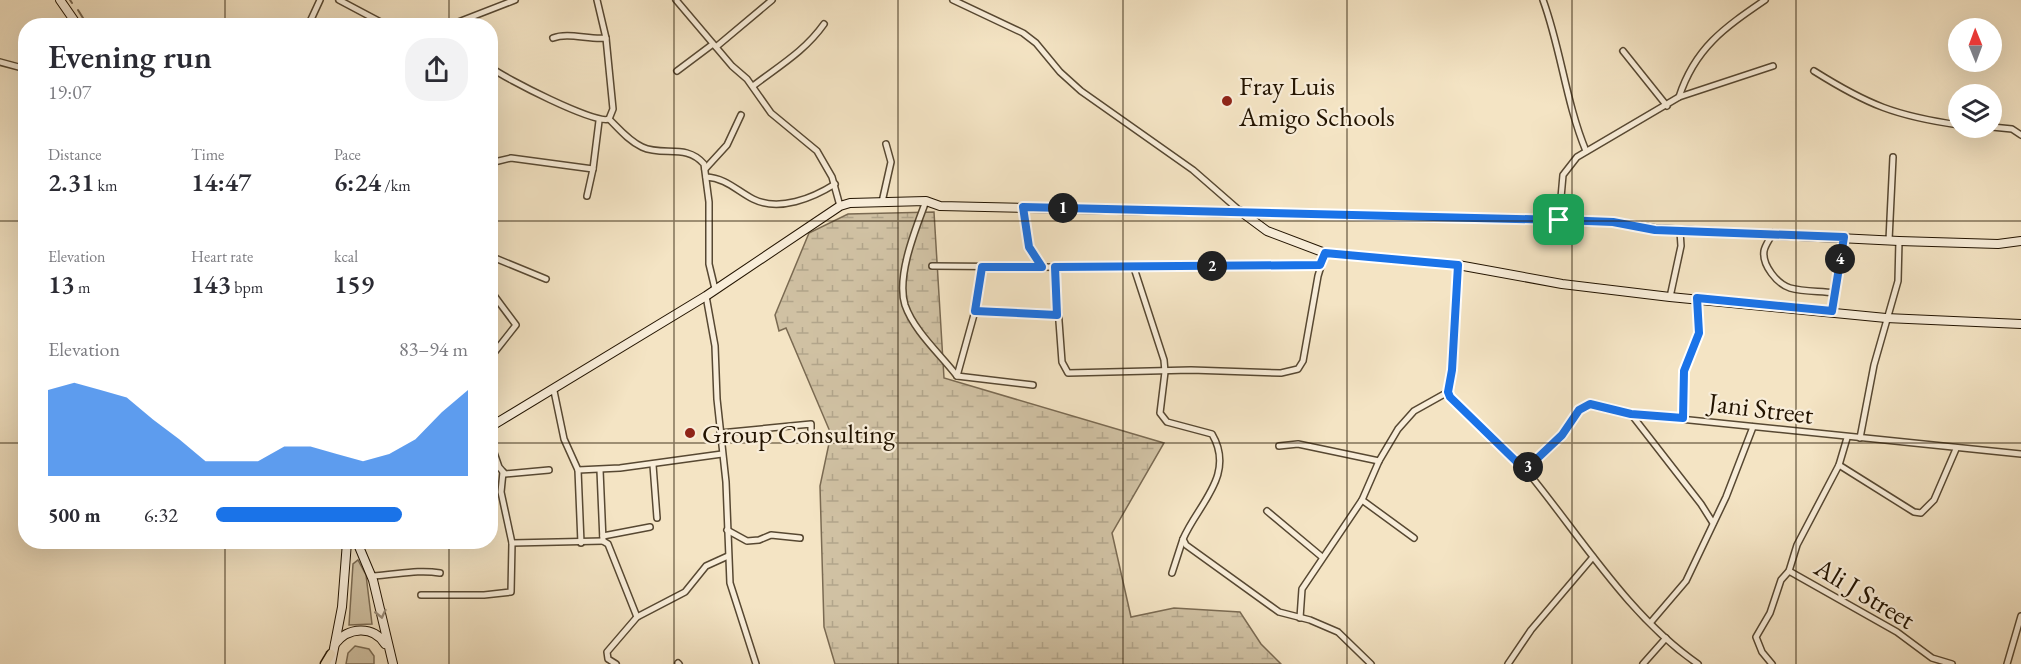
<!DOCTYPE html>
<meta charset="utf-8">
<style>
body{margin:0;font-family:"EB Garamond",serif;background:#f2f2f3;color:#2b2b33;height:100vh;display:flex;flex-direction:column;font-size:22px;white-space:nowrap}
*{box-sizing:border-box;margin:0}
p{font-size:20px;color:#7c7c81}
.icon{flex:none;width:33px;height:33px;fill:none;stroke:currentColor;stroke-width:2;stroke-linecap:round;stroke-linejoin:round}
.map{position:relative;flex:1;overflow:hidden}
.drawer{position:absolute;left:18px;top:18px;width:480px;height:531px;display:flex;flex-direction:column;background:#fff;border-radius:24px;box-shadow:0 6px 24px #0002}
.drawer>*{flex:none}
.needle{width:39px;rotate:359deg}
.buttons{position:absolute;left:1948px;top:18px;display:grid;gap:12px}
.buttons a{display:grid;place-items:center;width:54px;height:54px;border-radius:50%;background:#fff;box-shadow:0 6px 24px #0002;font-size:30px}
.pin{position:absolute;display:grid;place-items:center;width:51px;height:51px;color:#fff;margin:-26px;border-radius:12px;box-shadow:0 3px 9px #0006}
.km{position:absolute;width:30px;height:30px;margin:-15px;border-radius:50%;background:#222;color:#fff;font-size:16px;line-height:30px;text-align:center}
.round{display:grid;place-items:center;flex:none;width:63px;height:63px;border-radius:24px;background:#f2f2f3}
.headline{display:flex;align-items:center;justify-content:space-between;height:102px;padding:0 30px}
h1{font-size:33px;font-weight:600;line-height:45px}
.stats{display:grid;grid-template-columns:repeat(3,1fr);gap:9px;height:102px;padding:6px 30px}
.stats div{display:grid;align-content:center}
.stats b{font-size:26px;font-weight:600}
.stats small{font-size:16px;font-weight:400}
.stats p{font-size:16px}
.chart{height:168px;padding:12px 30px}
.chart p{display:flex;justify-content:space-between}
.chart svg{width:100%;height:108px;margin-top:6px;fill:#1a73e8;opacity:.7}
ul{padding:0 30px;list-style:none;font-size:20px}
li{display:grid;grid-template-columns:96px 72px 1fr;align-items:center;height:45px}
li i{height:15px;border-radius:8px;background:#1a73e8}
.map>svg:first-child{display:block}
.grass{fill:#d0c1a3;stroke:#7a6a52;stroke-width:1.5}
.wetland{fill:url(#wetland-marsh);stroke:#7a6a52;stroke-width:1.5}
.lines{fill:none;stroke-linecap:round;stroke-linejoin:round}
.stream{stroke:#76664e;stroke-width:2}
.street-casing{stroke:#574832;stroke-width:8}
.secondary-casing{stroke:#231401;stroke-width:10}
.primary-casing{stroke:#231401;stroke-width:11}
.street{stroke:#f8edd9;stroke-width:5}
.secondary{stroke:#f8edd9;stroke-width:8}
.primary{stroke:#f4e4c4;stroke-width:8}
.oneway{stroke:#988b78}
.route-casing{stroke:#fff;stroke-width:12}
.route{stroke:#1a73e8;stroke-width:8}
.grid{fill:none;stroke:#231401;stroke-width:1.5;stroke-opacity:0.55}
.poi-dot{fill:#8f2418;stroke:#f8edd9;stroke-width:2}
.labels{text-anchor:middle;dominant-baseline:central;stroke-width:4.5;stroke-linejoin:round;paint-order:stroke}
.poi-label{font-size:27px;fill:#231401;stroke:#f8edd9;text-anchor:start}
.street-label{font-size:27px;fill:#231401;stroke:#f8edd9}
</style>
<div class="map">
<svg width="2021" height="664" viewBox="0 0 2021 664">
<defs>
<pattern id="wetland-marsh" width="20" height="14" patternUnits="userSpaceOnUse" patternTransform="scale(1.5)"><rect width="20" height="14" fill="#d0c1a3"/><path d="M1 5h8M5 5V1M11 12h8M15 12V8" fill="none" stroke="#b2a58b"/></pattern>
</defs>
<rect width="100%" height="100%" fill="#f4e4c4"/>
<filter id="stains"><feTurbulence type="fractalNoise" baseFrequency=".00333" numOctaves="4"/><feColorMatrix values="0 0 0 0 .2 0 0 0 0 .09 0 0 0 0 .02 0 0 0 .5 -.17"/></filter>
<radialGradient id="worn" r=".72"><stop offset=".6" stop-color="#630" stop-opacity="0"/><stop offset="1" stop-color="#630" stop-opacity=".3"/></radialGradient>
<g class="grass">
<polygon points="358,560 366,575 372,624 349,625 353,564"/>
<polygon points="355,646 369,649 374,656 374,664 346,664 348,653"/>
</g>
<polygon class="wetland" points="934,212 944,378 1164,443 1112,533 1131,617 1174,608 1240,612 1261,644 1281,664 835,664 824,627 820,486 831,434 786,328 779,331 775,315 809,233 848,214"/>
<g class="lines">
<g class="stream">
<polyline points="70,0 72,3"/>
<polyline points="78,10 88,26"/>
</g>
<g class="street-casing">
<g id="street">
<polyline points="339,0 388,26"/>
<polyline points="676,0 732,66 747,79 771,113 817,151 832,177 840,206"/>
<polyline points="953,0 1023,33 1036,43 1060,72 1081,91 1193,170 1240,211"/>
<path d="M1543,0C1561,49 1566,103 1586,151"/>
<polyline points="308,26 320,0"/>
<polyline points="448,26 515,0"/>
<path d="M553,38C568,32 589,40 606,38"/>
<polyline points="716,47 772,0"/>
<polyline points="1623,51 1667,106"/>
<polyline points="0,62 26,69"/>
<path d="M490,67C504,78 596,125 609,119L613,109L606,38L597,0"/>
<polyline points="677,71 713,44"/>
<path d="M1814,71C1868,105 1896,116 1959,125"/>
<path d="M753,86C779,66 805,51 824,24"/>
<path d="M1679,97C1695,48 1724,28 1765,0"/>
<path d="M609,119C619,129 629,141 642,147C663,157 686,143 704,164L709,202V264L715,289"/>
<polyline points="1992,127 2012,129 2021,135"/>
<polyline points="490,163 511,158 593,169"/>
<polyline points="705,169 727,145 741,115"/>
<path d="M706,177C726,178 737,191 753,199C779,212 813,198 835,184"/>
<polyline points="587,196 593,169 599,121"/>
<path d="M926,201C916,228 896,276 905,305C914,331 940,354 957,376L1033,385"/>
<polyline points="882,202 891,162 886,144"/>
<polyline points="1023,207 1029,247 1042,267"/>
<polyline points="1559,220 1563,175 1577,157 1679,97 1773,66"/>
<path d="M1773,233C1770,239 1765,245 1764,251C1762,265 1777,284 1790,288C1804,292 1820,291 1834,293"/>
<polyline points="1889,240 1893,157"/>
<polyline points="490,256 546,279"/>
<polyline points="932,266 1134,268 1320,265"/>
<polyline points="1055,267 1062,362 1068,373 1191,370 1281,373 1298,369 1303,361 1318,276 1325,253"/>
<path d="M1134,268L1164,360L1165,372L1160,413L1167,422L1212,434C1236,475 1198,504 1183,539L1186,545L1279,612L1310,620L1338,632L1371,664"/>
<polyline points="490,290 516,325 490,358"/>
<polyline points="706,296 715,346 717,399 726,482 730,583 756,664"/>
<polyline points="1670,297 1681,246 1680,231"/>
<polyline points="975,311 1057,315"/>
<polyline points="1832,311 1844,237"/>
<polyline points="957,376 975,311 982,267"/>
<polyline points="554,391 564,439 578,470 620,468 722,454"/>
<path d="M1448,392L1450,397C1475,422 1503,443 1526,470C1579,534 1628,616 1698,664"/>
<polyline points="1631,414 1701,504 1713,523"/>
<polyline points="1683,418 1684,371 1699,333 1697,298"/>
<polyline points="720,433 811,424 811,440"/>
<polyline points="1860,438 1874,365 1898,281 1899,241"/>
<polyline points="490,441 499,467 505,474 549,470"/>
<polyline points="1279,446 1298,444 1379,461"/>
<polyline points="653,465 657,518"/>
<polyline points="1839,465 1914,512 1921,513 1934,500 1956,449"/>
<polyline points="1525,469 1562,435 1579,410 1590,404 1631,414 2021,454"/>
<polyline points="578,470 581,543"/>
<polyline points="600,470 603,541 608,544 637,617"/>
<polyline points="503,472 501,492 512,543 603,541"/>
<polyline points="1362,500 1414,538"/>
<polyline points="1267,511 1322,557"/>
<polyline points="727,530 747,541 759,540 771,535 800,538"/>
<polyline points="603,536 650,527"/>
<polyline points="1789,571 1897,632 1932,658 1952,664"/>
<polyline points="1172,573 1183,539"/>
<path d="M372,576C396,575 417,569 440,573"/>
<polyline points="421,595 484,595 511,592 512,543"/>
<polyline points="1300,618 1302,589 1362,500 1379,461 1398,429 1414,411 1448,392 1452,370 1458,265"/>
<polyline points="1651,622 1686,581 1726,497 1753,427"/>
<polyline points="678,663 679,664"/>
<polyline points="616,664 608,659 607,652 637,617 685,592 706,566 728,556"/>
<polyline points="1508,664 1531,630 1593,557"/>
<polyline points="1643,664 1666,638"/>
<polyline points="1772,664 1762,652 1756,637 1770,613 1781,580 1789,571 1797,545 1839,465 1847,438"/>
<polyline points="2007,664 2021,616"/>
</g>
</g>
<g class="secondary-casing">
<g id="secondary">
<polyline points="60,0 78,26"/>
<polyline points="1240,211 1267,231 1325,253 1458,265 1562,284 1670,297 1886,318 2021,324"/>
<polyline points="490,427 706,296 840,206 850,203 926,201 940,206 1561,220 1613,222 1655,229 1899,241 1998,244 2021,241"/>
<polyline points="357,542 373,580 393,664"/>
<path d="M335,644C348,627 373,625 385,644"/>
<polyline points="331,664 342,607 347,542"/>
</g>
</g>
<g class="primary-casing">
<polyline id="primary" points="325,664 331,654"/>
</g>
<use href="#street" class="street"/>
<use href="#secondary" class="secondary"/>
<use href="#primary" class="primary"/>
</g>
<defs><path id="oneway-chevron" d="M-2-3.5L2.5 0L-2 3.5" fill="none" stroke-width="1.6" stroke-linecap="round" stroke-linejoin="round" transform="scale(1.5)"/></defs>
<use class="oneway" href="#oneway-chevron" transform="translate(381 614) rotate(77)"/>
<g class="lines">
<g class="route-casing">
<polygon id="route" points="1023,207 1561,220 1613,222 1655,230 1844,237 1832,311 1697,298 1699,333 1684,371 1683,418 1631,414 1590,404 1579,410 1562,435 1525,470 1450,397 1448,392 1452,370 1458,265 1325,253 1320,265 1055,267 1057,315 975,311 982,267 1042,267 1029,247"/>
</g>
<use href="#route" class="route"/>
</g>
<path class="grid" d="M225,0V26M449,0V26M674,0V664M898,0V664M1123,0V664M1347,0V664M1572,0V664M1796,0V664M0,221H26M490,221H2021M0,443H26M490,443H2021M225,542V664M449,542V664"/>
<g class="poi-dot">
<circle cx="1227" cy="101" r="6"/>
<circle cx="690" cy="433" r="6"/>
</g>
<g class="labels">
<g class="poi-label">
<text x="1239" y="85">Fray Luis<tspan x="1239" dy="31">Amigo Schools</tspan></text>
<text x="702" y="433">Group Consulting</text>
</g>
<g class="street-label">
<text transform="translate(1761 408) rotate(7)">Jani Street</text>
<text transform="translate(1865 593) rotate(31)">Ali J Street</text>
</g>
</g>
<rect width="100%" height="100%" filter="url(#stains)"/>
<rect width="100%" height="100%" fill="url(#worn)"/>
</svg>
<div class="buttons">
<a><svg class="needle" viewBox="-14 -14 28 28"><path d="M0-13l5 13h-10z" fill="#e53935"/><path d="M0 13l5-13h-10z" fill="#7c7c81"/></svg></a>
<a><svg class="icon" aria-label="layers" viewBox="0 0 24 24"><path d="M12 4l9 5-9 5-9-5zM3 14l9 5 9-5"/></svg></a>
</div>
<div class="pin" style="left:1559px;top:220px;background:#1e9e55"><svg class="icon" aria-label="arrive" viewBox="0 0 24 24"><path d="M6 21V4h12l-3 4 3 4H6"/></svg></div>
<b class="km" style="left:1063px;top:208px">1</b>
<b class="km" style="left:1212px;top:266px">2</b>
<b class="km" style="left:1528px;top:467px">3</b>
<b class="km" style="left:1840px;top:259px">4</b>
<section class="drawer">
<div class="headline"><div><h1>Evening run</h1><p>19:07</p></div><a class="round"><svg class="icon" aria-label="share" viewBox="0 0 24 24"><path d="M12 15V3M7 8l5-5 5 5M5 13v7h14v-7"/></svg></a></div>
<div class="stats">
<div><p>Distance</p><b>2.31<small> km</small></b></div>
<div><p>Time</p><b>14:47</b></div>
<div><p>Pace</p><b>6:24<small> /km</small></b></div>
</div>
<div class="stats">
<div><p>Elevation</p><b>13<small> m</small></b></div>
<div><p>Heart rate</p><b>143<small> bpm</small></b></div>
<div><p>kcal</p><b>159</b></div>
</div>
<div class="chart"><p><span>Elevation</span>83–94 m</p>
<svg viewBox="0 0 160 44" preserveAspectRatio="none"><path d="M0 44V9L10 6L20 9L30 12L40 21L50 29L60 38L70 38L80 38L90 32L100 32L110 35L120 38L130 35L140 29L150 18L160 9V44z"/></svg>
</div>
<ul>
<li><b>500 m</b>6:32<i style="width:74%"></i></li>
</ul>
</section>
</div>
